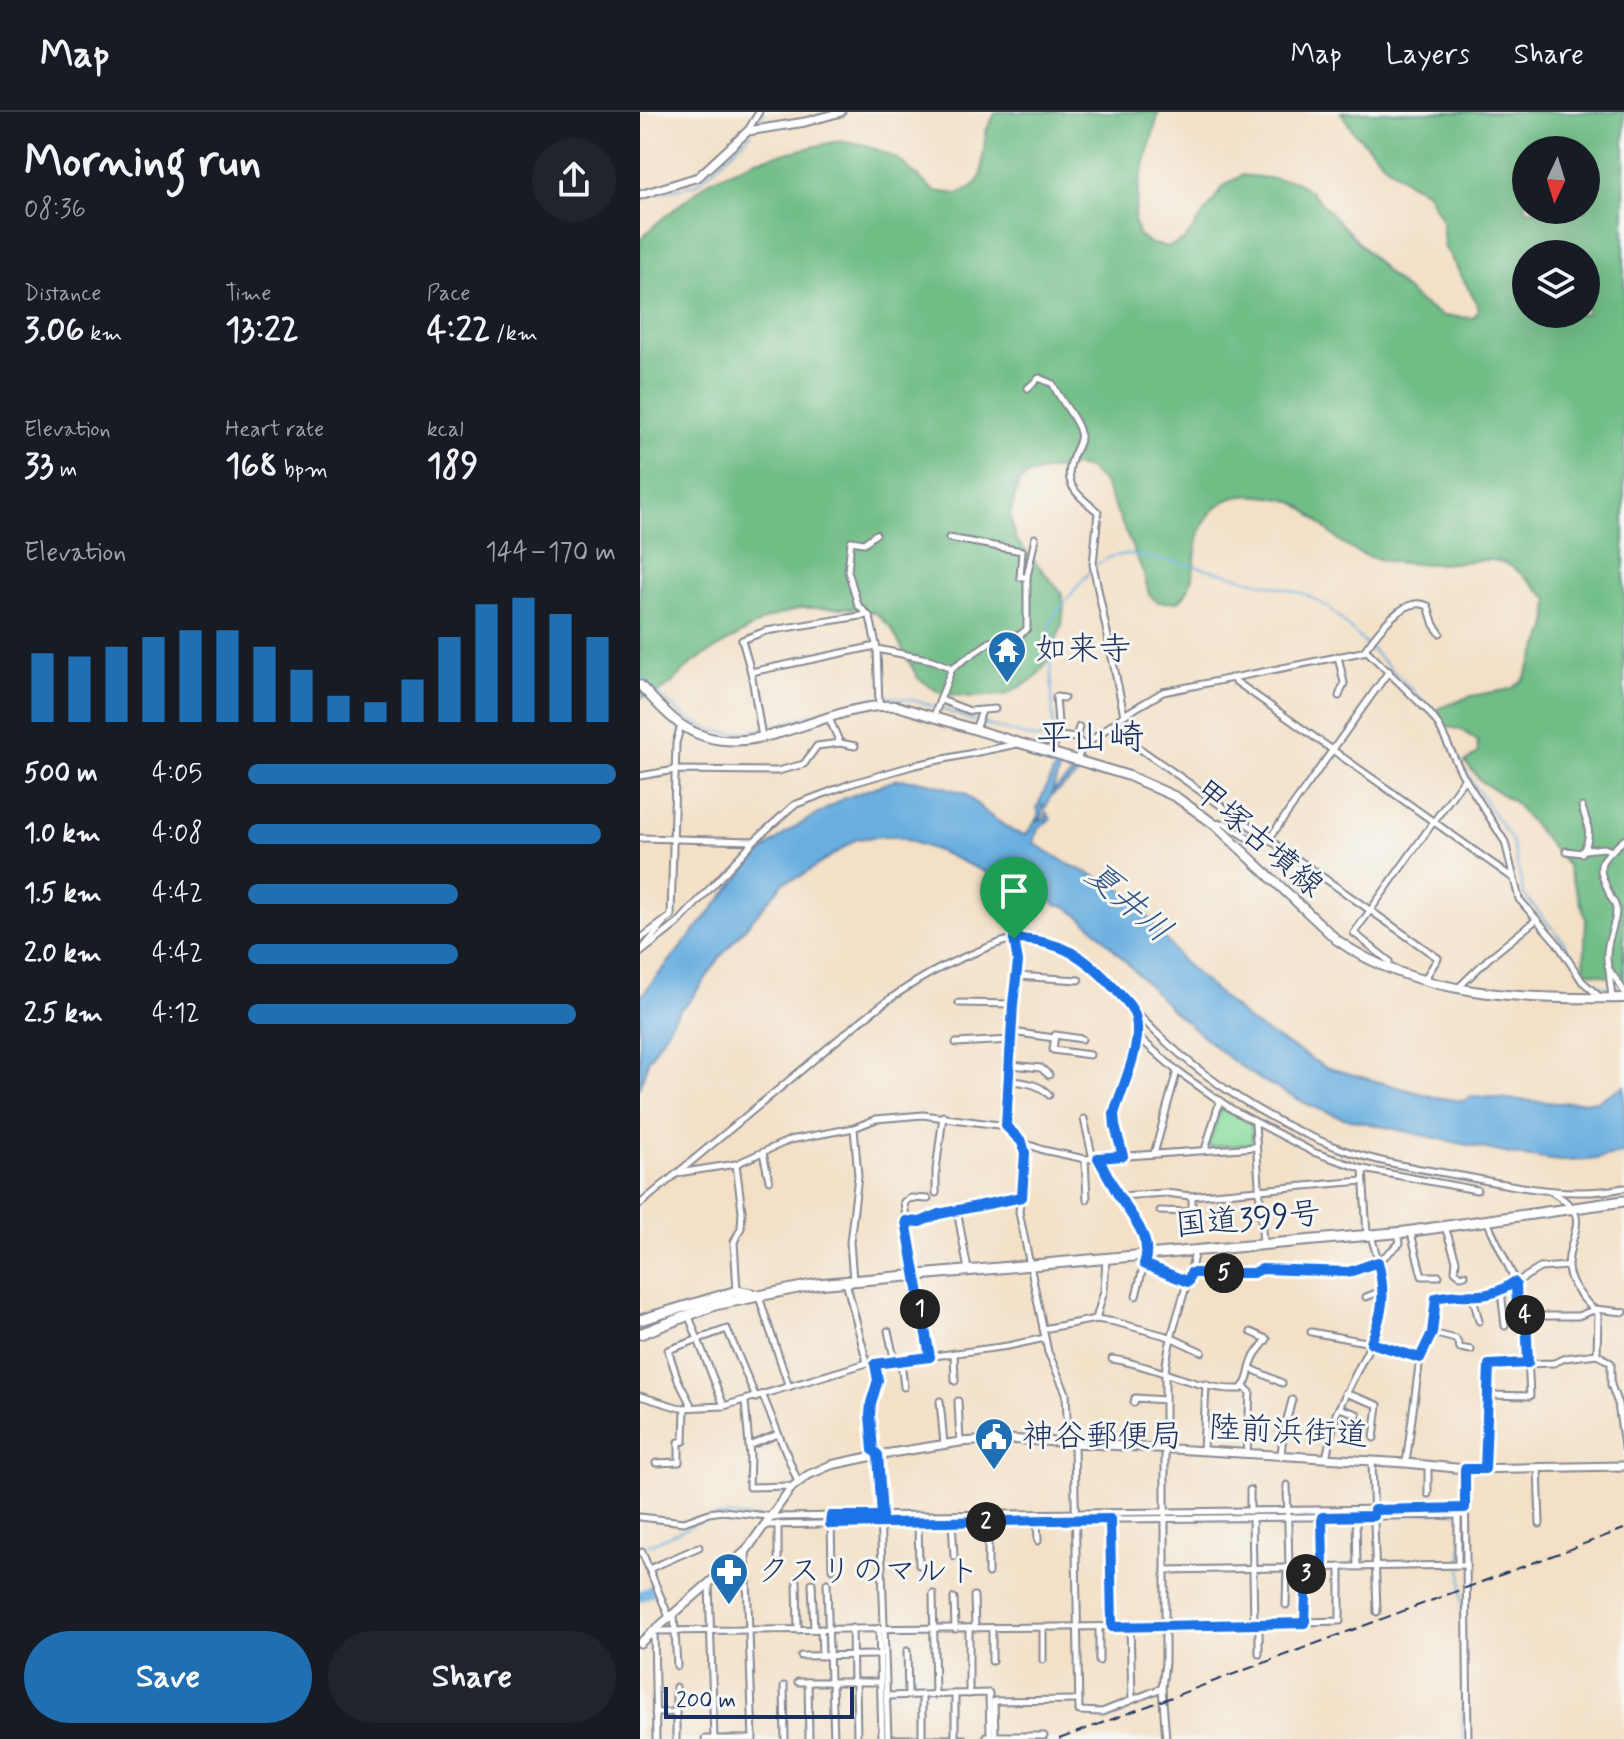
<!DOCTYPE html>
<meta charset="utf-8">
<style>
body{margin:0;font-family:Mynerve,"Klee One",sans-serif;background:#20242c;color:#f1f3f6;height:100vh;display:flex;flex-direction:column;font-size:30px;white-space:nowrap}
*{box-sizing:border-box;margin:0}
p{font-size:26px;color:#9ea1a6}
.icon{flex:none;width:44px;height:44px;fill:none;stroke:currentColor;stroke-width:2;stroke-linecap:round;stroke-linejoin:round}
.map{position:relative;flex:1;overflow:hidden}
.side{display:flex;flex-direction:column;background:#171b24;width:640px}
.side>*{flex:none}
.needle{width:52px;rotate:184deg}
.controls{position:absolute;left:872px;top:24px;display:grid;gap:16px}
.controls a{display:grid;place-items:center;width:88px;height:88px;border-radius:50%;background:#171b24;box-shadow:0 8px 32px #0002;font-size:40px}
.scale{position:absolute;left:24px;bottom:20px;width:190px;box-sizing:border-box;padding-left:8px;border:4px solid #1b2f5e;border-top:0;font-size:22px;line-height:28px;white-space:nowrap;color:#1b2f5e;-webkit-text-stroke:6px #f6f6f2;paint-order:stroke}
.pin{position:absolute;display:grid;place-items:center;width:68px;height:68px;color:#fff;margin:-82px -34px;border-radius:50% 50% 50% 0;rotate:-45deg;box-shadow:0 0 8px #0007}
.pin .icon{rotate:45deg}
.km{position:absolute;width:40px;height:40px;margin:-20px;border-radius:50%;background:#222;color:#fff;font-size:22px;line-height:40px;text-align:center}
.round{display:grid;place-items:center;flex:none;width:84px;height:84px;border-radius:42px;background:#20242c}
.head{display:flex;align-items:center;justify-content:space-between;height:136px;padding:0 24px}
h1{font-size:44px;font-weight:800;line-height:60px}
.stats{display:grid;grid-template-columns:repeat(3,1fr);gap:12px;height:136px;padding:8px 24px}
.stats div{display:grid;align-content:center}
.stats b{font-size:34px;font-weight:800}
.stats small{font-size:22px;font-weight:400}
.stats p{font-size:22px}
.chart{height:224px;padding:16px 24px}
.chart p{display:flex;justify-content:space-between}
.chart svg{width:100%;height:144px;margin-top:8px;stroke:#1f6fb2;stroke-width:6}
.cta{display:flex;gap:16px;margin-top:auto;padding:16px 24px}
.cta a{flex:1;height:92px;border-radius:48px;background:#1f6fb2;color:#fff;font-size:32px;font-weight:800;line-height:92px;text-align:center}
.cta a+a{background:#20242c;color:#f1f3f6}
ul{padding:0 24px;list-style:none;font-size:26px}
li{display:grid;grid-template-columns:128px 96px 1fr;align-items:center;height:60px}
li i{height:20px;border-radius:10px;background:#1f6fb2}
header{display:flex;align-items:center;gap:48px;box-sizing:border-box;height:112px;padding:0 40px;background:#171b24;border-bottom:2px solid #363941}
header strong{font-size:38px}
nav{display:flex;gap:44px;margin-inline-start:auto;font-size:28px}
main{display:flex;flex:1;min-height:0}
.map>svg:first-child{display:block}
.green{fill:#8bde9f;stroke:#53867e;stroke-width:2}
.forest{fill:#70bd86;stroke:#467672;stroke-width:2;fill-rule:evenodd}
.water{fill:#68aedf;stroke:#426e9e;stroke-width:2}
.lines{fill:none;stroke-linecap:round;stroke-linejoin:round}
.stream{stroke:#68aedf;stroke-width:2}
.river{stroke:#68aedf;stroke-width:11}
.minor-casing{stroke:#878892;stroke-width:9}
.tertiary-casing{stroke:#878892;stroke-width:11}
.secondary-casing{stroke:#878892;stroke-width:12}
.trunk-casing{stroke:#878892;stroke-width:13}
.minor{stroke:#fff;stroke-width:5}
.tertiary{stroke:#fff;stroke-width:7}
.secondary{stroke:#fff;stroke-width:8}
.trunk{stroke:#fff;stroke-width:9}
.rail{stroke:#1b2f5e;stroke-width:2;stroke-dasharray:12 6;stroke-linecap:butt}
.route-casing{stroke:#fff;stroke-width:16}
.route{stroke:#1a73e8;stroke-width:10}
.labels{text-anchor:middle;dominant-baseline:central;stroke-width:6;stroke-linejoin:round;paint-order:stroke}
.poi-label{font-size:32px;fill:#1b2f5e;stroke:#f6f6f2;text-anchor:start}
.street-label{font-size:32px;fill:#1b2f5e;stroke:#f6f6f2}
.water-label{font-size:34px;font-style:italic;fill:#325585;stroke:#f6f6f2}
.quarter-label{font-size:36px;fill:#1b2f5e;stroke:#f6f6f2}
</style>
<header>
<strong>Map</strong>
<nav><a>Map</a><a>Layers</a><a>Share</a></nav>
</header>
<main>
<section class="side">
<div class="head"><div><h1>Morning run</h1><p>08:36</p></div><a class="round"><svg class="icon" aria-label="share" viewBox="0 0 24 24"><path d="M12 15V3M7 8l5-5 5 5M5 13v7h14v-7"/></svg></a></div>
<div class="stats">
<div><p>Distance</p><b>3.06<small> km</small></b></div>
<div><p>Time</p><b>13:22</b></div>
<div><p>Pace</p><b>4:22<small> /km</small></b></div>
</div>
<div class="stats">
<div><p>Elevation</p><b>33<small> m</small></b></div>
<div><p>Heart rate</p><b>168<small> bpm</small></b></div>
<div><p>kcal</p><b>189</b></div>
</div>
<div class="chart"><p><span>Elevation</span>144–170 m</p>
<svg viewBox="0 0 160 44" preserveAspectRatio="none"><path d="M5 44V23M15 44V24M25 44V21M35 44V18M45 44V16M55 44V16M65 44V21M75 44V28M85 44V36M95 44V38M105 44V31M115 44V18M125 44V8M135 44V6M145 44V11M155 44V18"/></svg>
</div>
<ul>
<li><b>500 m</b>4:05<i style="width:100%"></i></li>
<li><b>1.0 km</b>4:08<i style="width:96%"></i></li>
<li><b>1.5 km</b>4:42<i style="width:57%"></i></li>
<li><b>2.0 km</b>4:42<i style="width:57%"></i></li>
<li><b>2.5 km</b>4:12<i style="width:89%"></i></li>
</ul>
<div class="cta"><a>Save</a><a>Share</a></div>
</section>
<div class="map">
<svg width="984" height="1627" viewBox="0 0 984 1627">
<rect width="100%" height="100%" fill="#f6f6f2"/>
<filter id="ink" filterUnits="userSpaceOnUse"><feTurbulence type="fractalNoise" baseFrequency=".0125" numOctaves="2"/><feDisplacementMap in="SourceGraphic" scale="16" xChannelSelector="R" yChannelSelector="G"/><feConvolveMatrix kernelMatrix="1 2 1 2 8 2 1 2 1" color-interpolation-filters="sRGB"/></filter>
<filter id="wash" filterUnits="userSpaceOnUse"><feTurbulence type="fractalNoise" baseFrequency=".006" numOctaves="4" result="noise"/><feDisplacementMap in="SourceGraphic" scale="32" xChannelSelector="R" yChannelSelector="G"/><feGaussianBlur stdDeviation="1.8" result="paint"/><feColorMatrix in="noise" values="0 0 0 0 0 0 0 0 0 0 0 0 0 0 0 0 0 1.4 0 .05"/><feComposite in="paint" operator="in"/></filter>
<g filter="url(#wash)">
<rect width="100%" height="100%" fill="#f3e0c6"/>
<polygon class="green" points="581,995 612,1012 612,1032 568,1035"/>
<path class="forest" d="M356,0H519L500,68L494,107L498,123L511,132L529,135L545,128L584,74L602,63L655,69L671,80L747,161L782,192L803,204L833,206L838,200L836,189L804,134L802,108L786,79L769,71L747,54L714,20L701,0H984V869L944,858L946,806L927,753L874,690L842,670L825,650L838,641L837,629L822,618L804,614L797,597L831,584L871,577L884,567L907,517L909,487C896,476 882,459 867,452C852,444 829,450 813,451C783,453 745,453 717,440C693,429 675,401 655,391C645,386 631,385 619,384C608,383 594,383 584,390C540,418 568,464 538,490H518L509,483L504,462L464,371L449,357L436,354L415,357L390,362L378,371L370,404L376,428L421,480L424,494L422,513L408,550L394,567L365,583L331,585L300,581L278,566L251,516L236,501L210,496H161L126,507L52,551L30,573L16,582L0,586V128L18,110L71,68L116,48L198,29L226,33L258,47L294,79L318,82L334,74L341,64L346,19ZM886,38H946V98H886ZM886,142H946V202H886Z"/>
<polygon class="water" points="417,652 421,653 412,680 437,658 439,662 410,685 405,697 402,693 403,704 398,709 406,707 406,700 411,707 398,716 394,731 428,752 475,773 493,786 543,850 610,910 685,955 794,985 823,989 832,984 917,991 957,989 984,974 984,1041 950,1048 919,1049 870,1042 703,1006 671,994 621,968 591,948 531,897 452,814 427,795 416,793 407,784 379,775 298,739 258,725 243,724 217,727 161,764 144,770 82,843 49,890 40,897 8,949 0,977 0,885 115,746 147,720 205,686 258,667 283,669 324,681 349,703 374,720 386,723 399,704 397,695"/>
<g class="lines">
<g class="stream">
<polyline points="115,16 123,0"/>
<polyline points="19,81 57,72 112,21"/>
<polyline points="0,89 9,83"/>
<polyline points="456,453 470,445 487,442 556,454 665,482 689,496 793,598 806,618 822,654 872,729 884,783 924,830 945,864 962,874 983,878"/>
<path d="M0,563C71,639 92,628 186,598C203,593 221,586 239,585C270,582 305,599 334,609"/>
<polyline points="340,611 397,627 410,623 413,614 410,514 416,501 452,457"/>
<polyline points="767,1401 821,1400"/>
<polyline points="821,1406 823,1627"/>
<polyline points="134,1407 237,1408"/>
<polyline points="243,1408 417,1405"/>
<polyline points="0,1437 71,1405 86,1403 124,1407"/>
</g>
<polyline class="river" points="0,1484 11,1479"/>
</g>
</g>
<g filter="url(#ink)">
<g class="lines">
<g class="minor-casing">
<g id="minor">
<polyline points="108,18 119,0"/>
<path d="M388,276L399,266L413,272C419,288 438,307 440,321C442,327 438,333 436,338C420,370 434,380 458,400L453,453L484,603"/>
<polyline points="236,422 224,431 211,429 208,459 218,493 230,505 237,537 239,593"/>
<polyline points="309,426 382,439 380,465 387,465"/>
<polyline points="237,537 292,548 312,556"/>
<path d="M724,539C736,522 764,482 788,494L794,513L800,521"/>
<polyline points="698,544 704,571 699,584"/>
<polyline points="111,560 236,534"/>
<polyline points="591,566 873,766"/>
<polyline points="301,588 330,599 355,597"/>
<polyline points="188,604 200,631"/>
<polyline points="294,604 312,556 350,530 380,523 387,517 387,465 395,426"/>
<polyline points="469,615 798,846 784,868"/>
<polyline points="335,617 342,599"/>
<polyline points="419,624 436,626 444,634"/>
<polyline points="122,625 111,560 102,528 126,519 227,503"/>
<polyline points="436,626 439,615"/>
<polyline points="410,640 419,624 416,585 424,586"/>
<polyline points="436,648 443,635 484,603 523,580 727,539 788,599 798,612 822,662 865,730 879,787 917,831 942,869 961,886"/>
<polyline points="0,664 35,658 138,659 164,652 177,634 200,631 215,634"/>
<polyline points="575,712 584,711 614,730 629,727 749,559"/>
<polyline points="0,726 114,729"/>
<path d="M984,728C954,754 957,751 971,786C973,788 976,794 976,797C977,814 963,831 968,854C970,862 980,870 984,880"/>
<polyline points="944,738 964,736 972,739"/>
<path d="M926,739L942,741C953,723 948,714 942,695"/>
<polyline points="0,827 31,804 36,631 41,613"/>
<polyline points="374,827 378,850 373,892 366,1014 382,1030 403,1038 445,1047 616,1035"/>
<polyline points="0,840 24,811"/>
<polyline points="0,841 37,812 114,729 154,693 210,672 275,653 377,632"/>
<polyline points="749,856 749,849 714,821 825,666"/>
<polyline points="969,859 972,886"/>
<polyline points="376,864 439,868"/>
<polyline points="819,875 849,846 896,808"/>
<polyline points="319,891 373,892"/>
<path d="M494,898C551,960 627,1011 707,1039C747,1053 791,1058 832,1066C883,1076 933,1086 984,1076"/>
<polyline points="372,920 414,926"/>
<polyline points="442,927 415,923 413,938 450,943"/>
<polyline points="316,931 371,928"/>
<polyline points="371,953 401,956 409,963"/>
<path d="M370,969C384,970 400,972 409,983"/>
<polyline points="444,1007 453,1047"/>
<polyline points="615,1012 623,1133"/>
<polyline points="382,1030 385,1041 379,1100 408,1240 426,1281 428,1330"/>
<polyline points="565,1038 580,988"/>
<polyline points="123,1041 129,1068"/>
<polyline points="514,1042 537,959"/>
<path d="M483,1044C466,995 486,970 496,923L537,959L593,998L673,1040L723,1057L837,1078"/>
<path d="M458,1046C465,1058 470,1070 477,1081C489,1102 514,1126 504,1152L548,1170"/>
<polyline points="445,1047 447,1087"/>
<polyline points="96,1052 102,1099 101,1116 94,1130 97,1179"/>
<polyline points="723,1057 727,1124"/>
<polyline points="38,1061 96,1052 150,1028 214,1016 236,1007 283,1003 366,1014"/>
<polyline points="296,1081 296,1058 303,1004"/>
<polyline points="479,1084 526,1081 550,1084 723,1069"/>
<polyline points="288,1087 271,1086 264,1090 273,1162 290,1245"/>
<path d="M0,1092C55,1047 109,1001 164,956C217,911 268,866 334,841C346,836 361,829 374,827C401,824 433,837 453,854C475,872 495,894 496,923"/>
<polyline points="317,1098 328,1158"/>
<polyline points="520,1099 552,1100 552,1084"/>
<polyline points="266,1109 280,1110 299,1102 382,1085"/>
<path d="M847,1109L872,1162L880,1199L886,1204H938L951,1199L953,1197C942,1186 927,1169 928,1152C931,1116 953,1104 912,1080"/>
<polyline points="805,1115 816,1148 815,1159 821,1164 825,1163"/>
<polyline points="771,1121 782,1164 799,1164"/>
<polyline points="551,1161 613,1161 622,1157 715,1159 738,1150 760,1131 758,1121"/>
<polyline points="213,1168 210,1130 218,1064 214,1016"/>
<polyline points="206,1170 227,1251 235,1252 238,1268 231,1291 230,1303 233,1338 238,1343 248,1627"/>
<polyline points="861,1179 865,1214"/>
<polyline points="496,1184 504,1152"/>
<polyline points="119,1185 149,1275"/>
<polyline points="726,1185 744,1178"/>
<polyline points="833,1185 839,1209"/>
<polyline points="953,1197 958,1203 957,1242 971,1251 971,1273 978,1292 984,1335"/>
<polyline points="954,1197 984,1200"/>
<polyline points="48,1202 84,1294"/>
<polyline points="456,1207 464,1179 466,1147"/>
<polyline points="403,1217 456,1207 475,1210 530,1225 562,1240"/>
<polyline points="248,1219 255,1250"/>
<polyline points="671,1220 731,1231 780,1246"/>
<polyline points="792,1221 816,1227 820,1236 831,1238"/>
<polyline points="314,1241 315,1269"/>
<path d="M472,1247C515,1253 557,1279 601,1277C611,1267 608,1256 614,1245C617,1239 623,1233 627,1227L611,1220"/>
<polyline points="261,1250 264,1275"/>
<polyline points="235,1252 368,1234 405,1226"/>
<polyline points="612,1257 642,1271"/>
<polyline points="604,1275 610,1280 607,1342"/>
<polyline points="705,1281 738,1293 734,1326"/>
<polyline points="848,1283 890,1284 886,1204"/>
<polyline points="0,1284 40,1296 84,1294 227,1251"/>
<polyline points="123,1284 158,1370"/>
<polyline points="105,1289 110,1345 109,1375 148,1374 151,1376"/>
<polyline points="300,1289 304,1332"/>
<polyline points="318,1289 320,1330"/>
<polyline points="494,1291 495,1286 525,1288"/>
<polyline points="52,1295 38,1268 28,1238 87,1217 116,1286"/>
<polyline points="699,1296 717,1302 716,1308"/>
<polyline points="434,1331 439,1599 462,1600 522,1576"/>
<polyline points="109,1334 138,1322"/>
<polyline points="563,1339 566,1272"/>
<polyline points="641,1343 643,1323 652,1288"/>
<polyline points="686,1346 696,1302 730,1233 743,1194 744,1168 731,1124"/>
<polyline points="732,1349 737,1500"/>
<polyline points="16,1351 39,1350 39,1330 44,1329 45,1296"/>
<polyline points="766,1351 780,1246 792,1221 796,1186 833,1185 863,1178 900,1156 928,1154"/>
<polyline points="898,1356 900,1412"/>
<polyline points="825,1357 828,1627"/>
<polyline points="845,1357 849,1253 914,1251 925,1246 957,1242"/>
<polyline points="647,1373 649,1455"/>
<polyline points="610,1378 610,1399"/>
<polyline points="788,1382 788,1353"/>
<polyline points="818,1403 818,1453"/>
<polyline points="716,1404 717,1454"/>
<polyline points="0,1405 44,1410 69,1401 83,1399 135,1405 825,1396"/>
<polyline points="612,1405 614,1512"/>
<polyline points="682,1405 683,1455"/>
<polyline points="470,1407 472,1515"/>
<polyline points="397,1408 825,1403"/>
<polyline points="191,1410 192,1457"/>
<polyline points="312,1410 314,1444"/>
<polyline points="348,1410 348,1461"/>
<polyline points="278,1411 279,1453"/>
<polyline points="138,1412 138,1446"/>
<polyline points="126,1413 397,1408 398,1429"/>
<polyline points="2,1440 29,1505"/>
<polyline points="106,1440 113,1627"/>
<polyline points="9,1457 59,1435"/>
<polyline points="525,1458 826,1453"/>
<polyline points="157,1469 158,1518"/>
<polyline points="172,1471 174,1517"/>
<polyline points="187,1471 190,1570"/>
<polyline points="69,1472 74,1627"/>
<polyline points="293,1482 295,1583"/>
<polyline points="334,1484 335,1516"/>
<polyline points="314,1486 315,1517"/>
<polyline points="646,1493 647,1455"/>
<polyline points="34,1503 37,1554"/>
<polyline points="665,1511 667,1455"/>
<polyline points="490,1514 492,1587"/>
<polyline points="403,1515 403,1548"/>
<polyline points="459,1515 459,1549"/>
<polyline points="212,1516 213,1570"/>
<polyline points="239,1516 242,1627"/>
<polyline points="329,1516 329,1582"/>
<polyline points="352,1516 352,1549"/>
<polyline points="181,1517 182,1544"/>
<polyline points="267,1539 268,1583"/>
<polyline points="619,1542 619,1512"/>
<polyline points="161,1544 240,1543"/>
<polyline points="158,1570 241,1570"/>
<polyline points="168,1570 169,1627"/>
<polyline points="192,1570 194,1627"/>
<polyline points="216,1570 217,1627"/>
<polyline points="144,1574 145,1627"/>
<polyline points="36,1575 36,1627"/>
<polyline points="315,1582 315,1626"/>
<polyline points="282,1583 282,1627"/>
<polyline points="247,1584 349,1581 350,1623"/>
<polyline points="15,1601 36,1600"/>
<polyline points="355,1623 354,1589 439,1588"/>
<polyline points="346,1624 404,1624"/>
<polyline points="16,1627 14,1519 525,1514 700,1509 700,1455"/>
<polyline points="65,1627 110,1627"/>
<polyline points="252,1627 324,1627"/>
<path d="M526,1627L522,1576L525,1550V1261C529,1219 547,1180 555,1139"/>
</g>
</g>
<g class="tertiary-casing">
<g id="tertiary">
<polyline points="0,83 58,65 108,19 165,10 201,0"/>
<polyline points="0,1531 106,1439 151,1376 168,1363 191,1353 238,1343 320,1330 366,1327 766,1351 825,1357 984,1354"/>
</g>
</g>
<g class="secondary-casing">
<path id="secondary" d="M0,573C13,587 25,601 40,612C108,660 185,588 257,594L489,664L536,685L574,712L697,828C776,885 890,888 984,886"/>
</g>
<g class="trunk-casing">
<g id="trunk">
<polyline points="0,1208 97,1179 116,1183"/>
<polyline points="0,1222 75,1193 177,1172 765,1120 984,1089"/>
</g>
</g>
<use href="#minor" class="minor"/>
<use href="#tertiary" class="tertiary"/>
<use href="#secondary" class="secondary"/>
<use href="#trunk" class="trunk"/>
<polyline class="rail" points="419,1627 984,1417"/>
</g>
</g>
<g class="lines" filter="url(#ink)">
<g class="route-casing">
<path id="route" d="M374,827C420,828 445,844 475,877C483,886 493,894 496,907C502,936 482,974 474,1002L475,1014L483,1044L458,1046C465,1058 471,1070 477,1081C489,1102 514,1125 504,1152L548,1170L551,1161H613L622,1157L709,1160L738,1150C746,1183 743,1200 731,1231L780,1246L792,1221L796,1186C824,1178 844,1192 874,1170L876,1173L877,1195L886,1204L888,1251L849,1253L845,1357H825V1396L734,1398V1404L682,1405L683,1455H667L665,1511L472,1515L470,1407L190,1412L191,1404H242L238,1343L233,1338L230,1303L231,1291L238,1268L235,1252L290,1245L266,1109L280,1110L299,1102L382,1085L385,1041L382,1030L366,1014L373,892L378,850Z"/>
</g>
<use href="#route" class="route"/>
</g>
<defs>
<g id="temple-pin" transform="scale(2)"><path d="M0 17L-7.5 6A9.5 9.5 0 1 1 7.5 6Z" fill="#1f6fb2" stroke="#f6f6f2"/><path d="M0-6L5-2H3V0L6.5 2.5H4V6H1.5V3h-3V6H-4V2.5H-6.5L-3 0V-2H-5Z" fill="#fff"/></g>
<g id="civic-pin" transform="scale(2)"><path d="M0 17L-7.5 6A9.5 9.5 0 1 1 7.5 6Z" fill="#1f6fb2" stroke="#f6f6f2"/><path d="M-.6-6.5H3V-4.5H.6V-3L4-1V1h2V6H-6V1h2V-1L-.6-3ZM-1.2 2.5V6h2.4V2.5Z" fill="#fff"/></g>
<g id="pharmacy-pin" transform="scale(2)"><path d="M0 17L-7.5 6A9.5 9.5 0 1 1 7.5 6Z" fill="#1f6fb2" stroke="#f6f6f2"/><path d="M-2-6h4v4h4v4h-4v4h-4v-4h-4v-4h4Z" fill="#fff"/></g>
</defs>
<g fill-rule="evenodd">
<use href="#temple-pin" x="367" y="538"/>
<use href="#civic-pin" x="354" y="1325"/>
<use href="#pharmacy-pin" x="89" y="1460"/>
</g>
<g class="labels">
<g class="poi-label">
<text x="395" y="538">如来寺</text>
<text x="382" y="1325">神谷郵便局</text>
<text x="117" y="1460">クスリのマルト</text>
</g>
<g class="street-label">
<text transform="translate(618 727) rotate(41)">甲塚古墳線</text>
<text transform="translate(608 1108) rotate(-5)">国道399号</text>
<text transform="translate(648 1320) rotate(3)">陸前浜街道</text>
</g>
<g class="water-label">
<text transform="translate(488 791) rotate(41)">夏井川</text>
</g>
<g class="quarter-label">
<text x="450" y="627">平山崎</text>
</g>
</g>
</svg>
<div class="controls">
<a><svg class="needle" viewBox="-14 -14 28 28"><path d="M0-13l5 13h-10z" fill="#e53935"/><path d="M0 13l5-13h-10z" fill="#9ea1a6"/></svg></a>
<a><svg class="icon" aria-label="layers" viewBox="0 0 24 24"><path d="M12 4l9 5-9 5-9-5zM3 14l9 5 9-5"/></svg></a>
</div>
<div class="scale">200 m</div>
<div class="pin" style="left:374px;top:827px;background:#1e9e55"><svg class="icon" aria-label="arrive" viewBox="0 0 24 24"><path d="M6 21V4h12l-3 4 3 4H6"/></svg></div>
<b class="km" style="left:280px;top:1197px">1</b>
<b class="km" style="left:346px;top:1410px">2</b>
<b class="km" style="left:666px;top:1462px">3</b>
<b class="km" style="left:885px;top:1203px">4</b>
<b class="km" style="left:584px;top:1161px">5</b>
</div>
</main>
